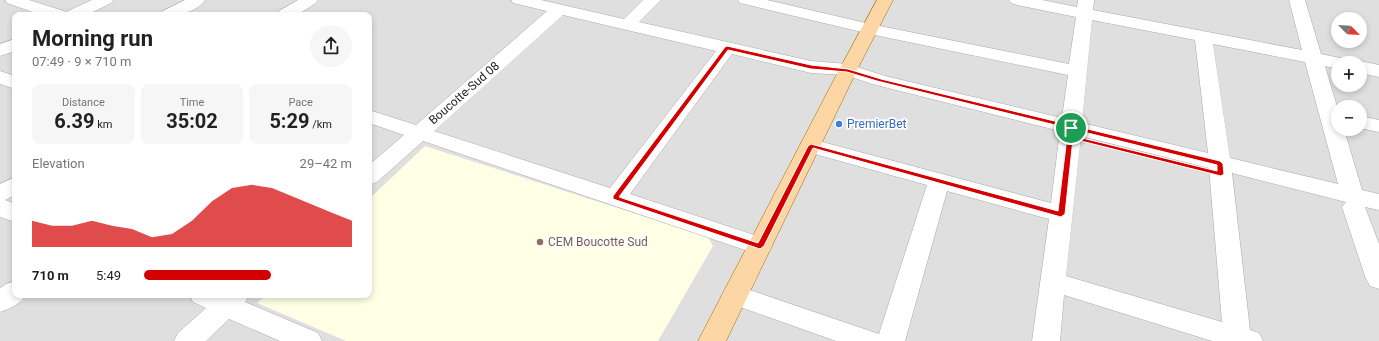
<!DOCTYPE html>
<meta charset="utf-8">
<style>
body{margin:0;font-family:Roboto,sans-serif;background:#f6f6f6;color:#222;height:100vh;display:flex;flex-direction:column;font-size:15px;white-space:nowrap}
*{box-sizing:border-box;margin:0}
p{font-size:13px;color:#767676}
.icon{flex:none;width:22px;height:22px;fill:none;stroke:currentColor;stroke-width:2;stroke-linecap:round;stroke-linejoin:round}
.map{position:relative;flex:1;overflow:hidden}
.drawer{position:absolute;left:12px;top:12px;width:360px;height:286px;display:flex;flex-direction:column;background:#fff;border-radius:8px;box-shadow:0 2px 6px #0003}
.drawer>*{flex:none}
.needle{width:26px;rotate:114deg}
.tools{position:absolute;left:1331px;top:12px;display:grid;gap:8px}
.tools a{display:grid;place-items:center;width:36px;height:36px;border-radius:50%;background:#fff;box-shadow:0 2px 6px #0003;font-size:20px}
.pin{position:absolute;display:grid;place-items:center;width:34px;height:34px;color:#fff;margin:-17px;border:2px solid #fff;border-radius:50%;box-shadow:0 1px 4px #0007}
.round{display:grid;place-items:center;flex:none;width:42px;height:42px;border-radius:21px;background:#f6f6f6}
.summary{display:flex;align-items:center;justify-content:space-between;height:68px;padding:0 20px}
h1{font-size:22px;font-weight:700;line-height:30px}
.stats{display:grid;grid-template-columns:repeat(3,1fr);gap:6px;height:68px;padding:4px 20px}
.stats div{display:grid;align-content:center;border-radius:8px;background:#f6f6f6;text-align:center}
.stats b{font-size:20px;font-weight:700}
.stats small{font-size:11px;font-weight:400}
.stats p{font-size:11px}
.chart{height:112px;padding:8px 20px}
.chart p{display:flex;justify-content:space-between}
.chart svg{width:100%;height:72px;margin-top:4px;fill:#d40000;opacity:.7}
ul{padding:0 20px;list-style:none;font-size:13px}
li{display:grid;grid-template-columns:64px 48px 1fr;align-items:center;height:30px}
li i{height:10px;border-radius:5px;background:#d40000}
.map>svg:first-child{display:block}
.residential{fill:#e0dfdf;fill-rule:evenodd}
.education{fill:#ffffe5}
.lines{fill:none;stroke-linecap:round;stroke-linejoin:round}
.minor-casing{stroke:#a9a9a9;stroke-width:1}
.major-casing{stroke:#a06b00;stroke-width:1}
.minor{fill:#fff;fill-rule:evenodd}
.major{fill:#fcd6a4;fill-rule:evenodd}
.route{fill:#d40000;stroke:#fff;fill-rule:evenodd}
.shop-dot{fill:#3f7fe0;stroke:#fff;stroke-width:1.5}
.education-dot{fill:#8d6e63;stroke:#fff;stroke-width:1.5}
.labels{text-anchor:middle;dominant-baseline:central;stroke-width:3.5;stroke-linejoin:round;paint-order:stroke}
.street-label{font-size:12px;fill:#222;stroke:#fff}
.shop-label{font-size:12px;fill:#366cbe;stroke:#fff;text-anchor:start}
.education-label{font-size:12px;fill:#785e54;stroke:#fff;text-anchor:start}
</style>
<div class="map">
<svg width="1379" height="341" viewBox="0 0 1379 341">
<rect width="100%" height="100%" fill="#f2efe9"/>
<path class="residential" d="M0,0H1379V341H0ZM15,15H369V295H15ZM1338,19H1360V41H1338ZM1338,63H1360V85H1338ZM1338,107H1360V129H1338Z"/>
<polygon class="education" points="425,146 708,237 713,246 658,341 346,341 257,303 266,295 369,295 369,199"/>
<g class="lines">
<g class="minor-casing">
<g id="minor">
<polygon points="5,0 29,0 64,11 66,14 68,11 92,0 113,0 111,3 87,15 41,15 7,3"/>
<path d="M185,0H205C195,14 176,15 161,15L163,11Z"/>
<polygon points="298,0 318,0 316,3 297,15 277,15 279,11"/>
<path d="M511,0H541L624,19L643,0H661L639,22L811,61L848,64L885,76L1062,118L1068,75L870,34L740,3L738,0H767L870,24L1069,64L1076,17L1017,5L1011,3L1009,0H1042L1077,7L1078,0H1094L1093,10L1302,50L1289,0H1305L1321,54L1345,59L1347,63H1338V69L1325,66L1338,110V129H1344L1362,190L1379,194V210L1365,207L1379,244V289L1370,286L1366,279L1342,207L1346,202L1232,173L1250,330L1259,333L1263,341H1212L1064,295L1060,341H1032L1049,219L947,191L905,341H836L726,302L722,295L726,288L735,285L879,334L927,185L804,151L800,146L804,141L811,139L1051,203L1060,131L872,84L846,75L811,73L732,54L630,194L769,240L772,246L769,252L760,255L751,252L423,141L377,182L369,185V165L404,135L369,123V110L416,125L547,11L513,3ZM563,15L716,51L610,188L434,131ZM1092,20L1195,40L1208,153L1082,123ZM1213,44L1305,62L1338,184L1230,158ZM1081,136L1209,168L1222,322L1066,276Z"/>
<polygon points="15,39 15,51 0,56 0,44"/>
<polygon points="1360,61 1379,65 1379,77 1360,73 1360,63 1354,63"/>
<polygon points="0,71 15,76 15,89 0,84"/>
<polygon points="1360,116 1379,120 1379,132 1360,128"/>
<polygon points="15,177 15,195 5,200 15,204 15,222 0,217 0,184"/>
<path d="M15,281V295H26C21,304 9,309 0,312V288L6,284Z"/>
<polygon points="189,295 247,295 248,297 245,302 318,333 322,341 280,341 229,319 206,341 174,341 178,333 206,308 193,302"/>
</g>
</g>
<g class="major-casing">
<polygon id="major" points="877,0 893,0 857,70 726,341 698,341 839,70"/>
</g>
<use href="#minor" class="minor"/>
<use href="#major" class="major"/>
</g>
<path class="route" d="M727,46L811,65L848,69L881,79L1220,161L1223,164L1224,174L1221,176L1073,139L1065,214L1061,217L813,148L764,246L760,249L613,199V196L725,47ZM728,50L811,69L847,72L877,81L1217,165V171L1070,135L1067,137L1058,211L811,144L808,146L758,243L619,197Z"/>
<circle class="shop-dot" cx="839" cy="124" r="4"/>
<circle class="education-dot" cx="540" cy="242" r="4"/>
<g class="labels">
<g class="street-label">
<text transform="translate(464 93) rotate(-41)">Boucotte-Sud 08</text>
</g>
<g class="shop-label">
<text x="847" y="124">PremierBet</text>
</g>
<g class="education-label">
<text x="548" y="242">CEM Boucotte Sud</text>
</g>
</g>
</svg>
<div class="tools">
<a><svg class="needle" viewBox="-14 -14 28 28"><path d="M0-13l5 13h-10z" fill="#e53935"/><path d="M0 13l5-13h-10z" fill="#767676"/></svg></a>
<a>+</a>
<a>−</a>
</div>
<div class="pin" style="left:1071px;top:128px;background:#1e9e55"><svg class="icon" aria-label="arrive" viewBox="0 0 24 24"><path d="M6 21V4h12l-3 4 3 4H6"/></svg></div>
<section class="drawer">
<div class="summary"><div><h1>Morning run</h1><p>07:49 · 9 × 710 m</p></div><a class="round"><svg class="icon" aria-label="share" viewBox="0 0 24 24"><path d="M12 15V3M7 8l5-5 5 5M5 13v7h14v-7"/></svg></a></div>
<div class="stats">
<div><p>Distance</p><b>6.39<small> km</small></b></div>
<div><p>Time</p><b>35:02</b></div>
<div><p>Pace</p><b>5:29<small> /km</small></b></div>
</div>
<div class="chart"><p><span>Elevation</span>29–42 m</p>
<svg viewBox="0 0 160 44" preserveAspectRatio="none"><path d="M0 44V28L10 31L20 31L30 28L40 31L50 33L60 38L70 36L80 28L90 16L100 8L110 6L120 8L130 13L140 18L150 23L160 28V44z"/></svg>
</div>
<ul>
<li><b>710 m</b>5:49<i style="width:61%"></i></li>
</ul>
</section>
</div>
